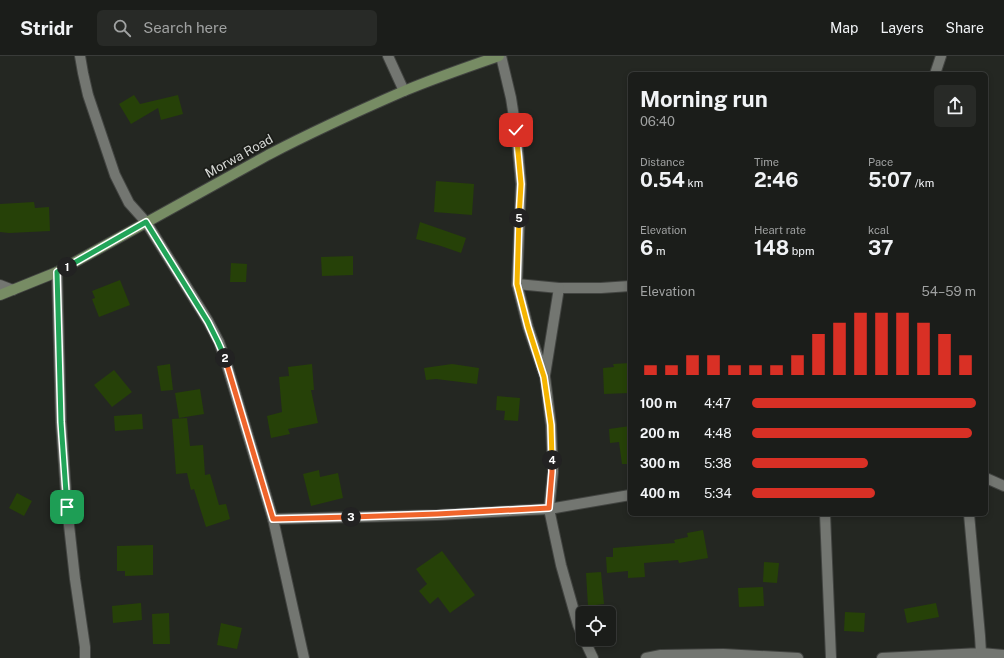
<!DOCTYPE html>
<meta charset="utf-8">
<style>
body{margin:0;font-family:"Public Sans",sans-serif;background:#282a27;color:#f1f3f6;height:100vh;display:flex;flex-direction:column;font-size:15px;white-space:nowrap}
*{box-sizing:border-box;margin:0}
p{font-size:13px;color:#a0a2a2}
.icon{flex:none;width:22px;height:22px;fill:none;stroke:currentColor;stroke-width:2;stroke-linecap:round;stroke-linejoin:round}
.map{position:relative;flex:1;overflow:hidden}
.sheet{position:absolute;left:628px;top:16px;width:360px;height:444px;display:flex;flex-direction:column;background:#1b1d1a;border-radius:6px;box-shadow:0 2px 6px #0003,0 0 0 1px #393b39}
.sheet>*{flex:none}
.fabs{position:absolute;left:576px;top:550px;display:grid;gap:8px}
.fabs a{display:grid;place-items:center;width:40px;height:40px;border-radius:6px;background:#1b1d1a;box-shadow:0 2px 6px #0003,0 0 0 1px #393b39;font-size:20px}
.pin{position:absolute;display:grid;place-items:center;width:34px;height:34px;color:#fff;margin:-17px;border-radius:8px;box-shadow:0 2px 6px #0006}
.km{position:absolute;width:20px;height:20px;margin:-10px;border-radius:50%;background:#222;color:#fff;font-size:11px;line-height:20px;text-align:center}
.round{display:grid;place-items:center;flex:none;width:42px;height:42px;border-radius:6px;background:#282a27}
.head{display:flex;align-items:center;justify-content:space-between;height:68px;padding:0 12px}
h1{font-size:22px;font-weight:700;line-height:30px}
.stats{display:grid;grid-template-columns:repeat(3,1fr);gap:6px;height:68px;padding:4px 12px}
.stats div{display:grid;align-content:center}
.stats b{font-size:20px;font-weight:700}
.stats small{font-size:11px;font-weight:400}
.stats p{font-size:11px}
.chart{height:112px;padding:8px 12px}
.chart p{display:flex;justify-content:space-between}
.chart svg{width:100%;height:72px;margin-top:4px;stroke:#d93025;stroke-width:6}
ul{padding:0 12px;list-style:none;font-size:13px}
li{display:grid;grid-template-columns:64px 48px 1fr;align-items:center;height:30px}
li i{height:10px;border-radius:5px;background:#d93025}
header{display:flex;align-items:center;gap:24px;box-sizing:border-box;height:56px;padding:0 20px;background:#1b1d1a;border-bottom:1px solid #393b39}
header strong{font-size:19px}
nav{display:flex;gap:22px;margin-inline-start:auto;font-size:14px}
.search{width:280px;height:36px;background:#282a27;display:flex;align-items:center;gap:10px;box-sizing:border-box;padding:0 14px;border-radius:6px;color:#a0a2a2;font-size:15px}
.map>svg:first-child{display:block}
.building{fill:#264108}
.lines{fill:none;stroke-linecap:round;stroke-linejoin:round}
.service-casing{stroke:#424441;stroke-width:12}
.minor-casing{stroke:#424441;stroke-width:12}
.secondary-casing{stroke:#424441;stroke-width:12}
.service{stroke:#737671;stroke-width:10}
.minor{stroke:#737671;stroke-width:10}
.secondary{stroke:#778c64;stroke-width:10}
.split-1-casing{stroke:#fff;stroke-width:8}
.split-2-casing{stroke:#fff;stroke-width:8}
.split-3-casing{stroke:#fff;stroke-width:8}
.split-4-casing{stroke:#fff;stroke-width:8}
.split-5-casing{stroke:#fff;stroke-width:8}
.split-6-casing{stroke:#fff;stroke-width:8}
.split-1{stroke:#22a559;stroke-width:5}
.split-2{stroke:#22a559;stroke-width:5}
.split-3{stroke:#f0652b;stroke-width:5}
.split-4{stroke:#f0652b;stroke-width:5}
.split-5{stroke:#f5b400;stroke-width:5}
.split-6{stroke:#f5b400;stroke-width:5}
.labels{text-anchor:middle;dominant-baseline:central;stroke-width:3.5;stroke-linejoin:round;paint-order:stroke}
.street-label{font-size:13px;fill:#d7d9d6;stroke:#1b1d19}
</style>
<header>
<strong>Stridr</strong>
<div class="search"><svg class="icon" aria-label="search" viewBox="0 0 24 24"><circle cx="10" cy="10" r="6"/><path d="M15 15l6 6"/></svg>Search here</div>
<nav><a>Map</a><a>Layers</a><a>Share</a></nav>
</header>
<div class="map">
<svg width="1004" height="602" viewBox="0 0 1004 602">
<rect width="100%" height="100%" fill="#242722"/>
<g class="building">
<polygon points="134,39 140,48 178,39 183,58 161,64 158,52 131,68 119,48"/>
<polygon points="436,125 474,128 472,159 434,156"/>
<polygon points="34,146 35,152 49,151 50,175 9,177 0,176 0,148"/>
<polygon points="420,166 466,182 461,197 441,190 416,183"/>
<polygon points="353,200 353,219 322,220 321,201"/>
<polygon points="231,207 247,208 246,226 230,226"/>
<polygon points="120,224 130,249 99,261 92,243 95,242 92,235"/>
<polygon points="630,307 630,337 604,338 603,312 614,311 613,308"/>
<polygon points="170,308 173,334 161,335 157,310"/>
<polygon points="312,308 314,334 311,334 318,367 288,373 290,378 271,382 267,360 282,356 279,321 289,320 288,311"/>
<polygon points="452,308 479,312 477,328 436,323 426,324 424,312"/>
<polygon points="114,314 132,336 112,351 94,329"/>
<polygon points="200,333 204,358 179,362 175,337"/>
<polygon points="497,340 520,342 518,365 504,364 505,355 496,354"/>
<polygon points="142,358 143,373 115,375 114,360"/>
<polygon points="187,362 190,390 203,389 205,419 210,418 219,449 226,448 230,463 206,471 194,433 191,434 187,417 176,418 172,363"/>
<polygon points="630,370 630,408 622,408 619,386 610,387 609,373"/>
<polygon points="319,414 320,421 338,417 343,442 311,450 303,418"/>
<polygon points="17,437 32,445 24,460 9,452"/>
<polygon points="703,474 708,502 679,507 678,504 644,507 645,521 628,522 628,515 607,517 606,501 613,501 613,492 675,487 674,484 688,481 687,477"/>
<polygon points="153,489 153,519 125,520 125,515 117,515 117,490"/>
<polygon points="442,495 475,539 450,557 438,541 430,548 419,535 427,528 416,513"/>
<polygon points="764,506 779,507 777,527 763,526"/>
<polygon points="601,516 604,548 588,550 586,517"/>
<polygon points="763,531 764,550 739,551 738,532"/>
<polygon points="141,547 142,564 113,567 112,550"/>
<polygon points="936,547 939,561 907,567 904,553"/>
<polygon points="845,556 865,557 864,576 844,575"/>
<polygon points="169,557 170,588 153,588 152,558"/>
<polygon points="221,567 242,572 237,593 217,589"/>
</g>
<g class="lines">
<g class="service-casing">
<polyline id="service" points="388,0 404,35"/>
</g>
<g class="minor-casing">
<g id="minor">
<polyline points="80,0 83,17 88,39 115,119 129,147 146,166 208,265 219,286 226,306 273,463 304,602"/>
<polyline points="501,0 511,42 516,74 521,128 517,228 528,271 545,321 551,369 553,416 549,453 561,509 578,569 583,581"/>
<polyline points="935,18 941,0"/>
<polyline points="57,216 61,366 67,451 75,523 85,591 85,602"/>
<polyline points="517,228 559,232 601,232 630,230"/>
<polyline points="0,229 13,234"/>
<polyline points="545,319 559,232"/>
<polyline points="986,422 1004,430"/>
<polyline points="825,458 831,602"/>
<polyline points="273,463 437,459 526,454 549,453 630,439"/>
<polyline points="584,583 593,602"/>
<polyline points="646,602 661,599 723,598 798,602"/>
<polyline points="882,602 981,597 980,580 969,458"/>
<polyline points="981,602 981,597 1004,599"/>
</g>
</g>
<g class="secondary-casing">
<path id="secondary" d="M0,239L57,216L268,99C312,76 358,55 404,35C435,22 467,11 499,0"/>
</g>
<use href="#service" class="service"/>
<use href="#minor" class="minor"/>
<use href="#secondary" class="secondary"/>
</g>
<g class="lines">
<g class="split-1-casing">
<polyline id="split-1" points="67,451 61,366 57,216 67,211"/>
</g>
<g class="split-2-casing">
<polyline id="split-2" points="67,211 146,166 208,266 218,286 225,302"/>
</g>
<g class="split-3-casing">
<polyline id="split-3" points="225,302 273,463 351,461"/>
</g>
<g class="split-4-casing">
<polyline id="split-4" points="351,461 437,458 549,452 552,416 552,404"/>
</g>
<g class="split-5-casing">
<polyline id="split-5" points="519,162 517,228 528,271 544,321 551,369 552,404"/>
</g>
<g class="split-6-casing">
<polyline id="split-6" points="516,74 521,128 519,162"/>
</g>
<use href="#split-1" class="split-1"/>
<use href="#split-2" class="split-2"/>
<use href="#split-3" class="split-3"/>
<use href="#split-4" class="split-4"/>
<use href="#split-5" class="split-5"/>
<use href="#split-6" class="split-6"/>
</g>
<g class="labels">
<g class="street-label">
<text transform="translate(239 100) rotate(-29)">Morwa Road</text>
</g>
</g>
</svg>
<div class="fabs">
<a><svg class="icon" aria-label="locate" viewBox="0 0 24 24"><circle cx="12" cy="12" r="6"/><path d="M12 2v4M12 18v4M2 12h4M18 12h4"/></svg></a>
</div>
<div class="pin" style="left:67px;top:451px;background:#1e9e55"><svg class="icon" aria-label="arrive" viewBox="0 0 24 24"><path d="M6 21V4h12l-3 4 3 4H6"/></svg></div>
<div class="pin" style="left:516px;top:74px;background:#d93025"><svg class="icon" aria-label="check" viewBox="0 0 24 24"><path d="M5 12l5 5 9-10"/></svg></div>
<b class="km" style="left:67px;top:211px">1</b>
<b class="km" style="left:225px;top:302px">2</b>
<b class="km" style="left:351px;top:461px">3</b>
<b class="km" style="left:552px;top:404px">4</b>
<b class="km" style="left:519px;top:162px">5</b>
<section class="sheet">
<div class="head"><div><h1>Morning run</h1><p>06:40</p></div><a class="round"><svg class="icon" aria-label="share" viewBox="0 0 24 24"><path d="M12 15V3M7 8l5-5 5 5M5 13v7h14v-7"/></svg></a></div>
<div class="stats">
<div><p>Distance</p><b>0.54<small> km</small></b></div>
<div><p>Time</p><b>2:46</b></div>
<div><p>Pace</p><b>5:07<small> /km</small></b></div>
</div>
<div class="stats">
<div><p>Elevation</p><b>6<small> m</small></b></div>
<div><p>Heart rate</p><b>148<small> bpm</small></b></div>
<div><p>kcal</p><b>37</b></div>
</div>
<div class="chart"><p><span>Elevation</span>54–59 m</p>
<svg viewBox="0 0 160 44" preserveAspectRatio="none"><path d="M5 44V38M15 44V38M25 44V32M35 44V32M45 44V38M55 44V38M65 44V38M75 44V32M85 44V19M95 44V12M105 44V6M115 44V6M125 44V6M135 44V12M145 44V19M155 44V32"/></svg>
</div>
<ul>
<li><b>100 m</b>4:47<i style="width:100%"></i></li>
<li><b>200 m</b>4:48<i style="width:98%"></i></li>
<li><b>300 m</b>5:38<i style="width:52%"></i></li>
<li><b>400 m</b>5:34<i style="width:55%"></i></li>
</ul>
</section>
</div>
